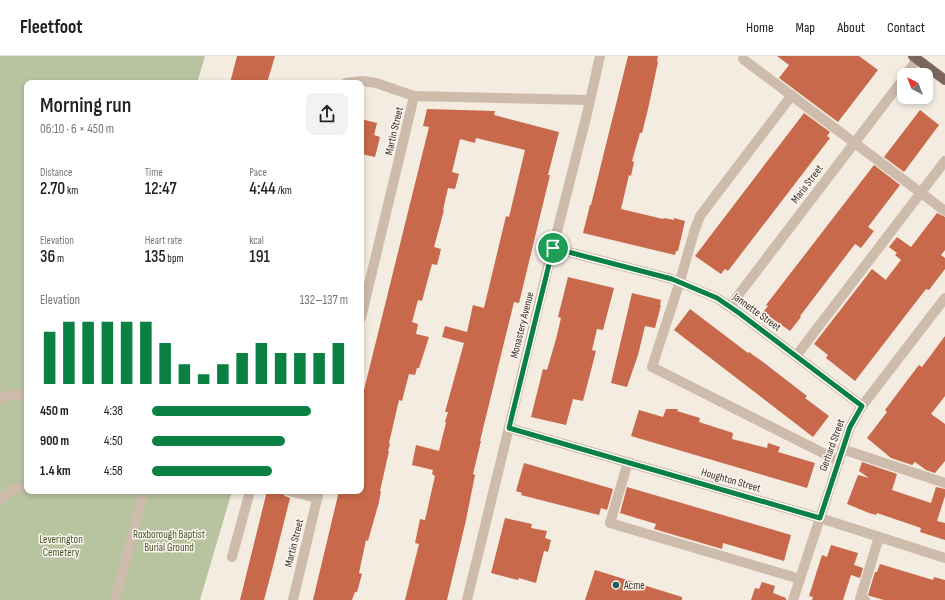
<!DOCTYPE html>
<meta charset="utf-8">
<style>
body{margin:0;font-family:"Sofia Sans Condensed",sans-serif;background:#f2f2f2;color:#222;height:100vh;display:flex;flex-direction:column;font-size:15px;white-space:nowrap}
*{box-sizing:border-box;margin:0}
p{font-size:13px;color:#767676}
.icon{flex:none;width:22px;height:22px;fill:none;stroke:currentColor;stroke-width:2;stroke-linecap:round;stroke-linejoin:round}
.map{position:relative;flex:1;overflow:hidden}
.sheet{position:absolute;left:24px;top:24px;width:340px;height:414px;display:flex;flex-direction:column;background:#fff;border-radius:8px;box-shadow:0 2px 6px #0003}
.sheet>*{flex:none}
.needle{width:26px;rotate:318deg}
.buttons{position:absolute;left:897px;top:12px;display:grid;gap:8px}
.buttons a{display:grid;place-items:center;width:36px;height:36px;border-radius:8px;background:#fff;box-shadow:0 2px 6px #0003;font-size:20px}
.pin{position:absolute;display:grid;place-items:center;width:34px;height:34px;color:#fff;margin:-17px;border:2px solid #fff;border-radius:50%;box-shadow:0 1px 4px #0007}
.round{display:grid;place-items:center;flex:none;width:42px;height:42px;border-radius:8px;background:#f2f2f2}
.overview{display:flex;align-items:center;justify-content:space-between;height:68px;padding:0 16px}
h1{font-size:22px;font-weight:600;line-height:30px}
.metrics{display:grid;grid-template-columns:repeat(3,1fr);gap:6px;height:68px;padding:4px 16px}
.metrics div{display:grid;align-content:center}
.metrics b{font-size:17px;font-weight:600}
.metrics small{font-size:11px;font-weight:400}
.metrics p{font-size:11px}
.chart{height:112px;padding:8px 16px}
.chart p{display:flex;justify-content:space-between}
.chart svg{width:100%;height:72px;margin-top:4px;stroke:#0b8043;stroke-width:6}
ul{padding:0 16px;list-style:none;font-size:13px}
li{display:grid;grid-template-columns:64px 48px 1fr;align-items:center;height:30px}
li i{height:10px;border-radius:5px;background:#0b8043}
header{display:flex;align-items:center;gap:24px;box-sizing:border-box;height:56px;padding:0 20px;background:#fff;border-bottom:1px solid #e0e0e0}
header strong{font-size:19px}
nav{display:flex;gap:22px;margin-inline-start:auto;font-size:14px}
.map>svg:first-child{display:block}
.green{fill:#b8c4a0}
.building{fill:#c8694b}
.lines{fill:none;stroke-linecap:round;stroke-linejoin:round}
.minor{stroke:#cdbbac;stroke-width:10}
.major{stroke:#7d675c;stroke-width:10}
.route-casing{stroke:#fff;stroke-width:8}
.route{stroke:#0b8043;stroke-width:5}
.poi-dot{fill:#1f5a5e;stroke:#fbf5ee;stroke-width:1.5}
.labels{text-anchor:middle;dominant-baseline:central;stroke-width:3;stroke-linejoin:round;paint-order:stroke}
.street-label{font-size:11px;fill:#3b302b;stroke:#fbf5ee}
.park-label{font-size:11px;fill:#4a5a2e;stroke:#fbf5ee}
.poi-label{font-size:11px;fill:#3b302b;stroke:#fbf5ee;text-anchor:start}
</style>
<header>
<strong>Fleetfoot</strong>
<nav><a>Home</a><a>Map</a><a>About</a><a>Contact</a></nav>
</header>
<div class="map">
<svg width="945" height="544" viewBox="0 0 945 544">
<rect width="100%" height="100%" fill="#f4ebe1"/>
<polygon class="green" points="0,0 205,0 197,27 27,27 27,435 232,435 200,544 0,544"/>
<g class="building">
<polygon points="237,0 275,0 267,27 230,27"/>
<polygon points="628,0 658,0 657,5 658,6 648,53 642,77 640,77 632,105 634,106 631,120 629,119 621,153 663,163 664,162 674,164 674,162 685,165 678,195 676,195 675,199 583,177 590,149 591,149"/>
<polygon points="777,0 859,0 878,14 838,66 779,22 789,9"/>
<polygon points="427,53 495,55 494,59 559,76 548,119 550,119 519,247 514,246 480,385 481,385 473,418 475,419 466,464 447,544 405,544 419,488 415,487 420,463 425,464 435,420 432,418 433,414 412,409 416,389 439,395 446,367 445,366 448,356 445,356 464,287 442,281 445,270 467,276 473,249 484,252 506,160 509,161 525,94 476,82 475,87 460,83 452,116 459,118 455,133 448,132 443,154 444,154 434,191 441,193 437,209 432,208 422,245 418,244 412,266 418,268 416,278 429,281 419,312 417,312 415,319 409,318 402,345 399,344 389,387 390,388 388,395 389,395 380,435 381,435 379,446 368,485 366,484 359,517 362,518 357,536 355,536 352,544 313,544 339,435 361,435 361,346 429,71 423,70"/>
<polygon points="920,54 939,69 904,116 884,101"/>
<polygon points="804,57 830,76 827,80 830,82 728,215 725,213 721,218 695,200"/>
<polygon points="361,63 377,67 374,79 380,81 375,101 361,98"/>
<polygon points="874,109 900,129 868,171 874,175 861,192 855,188 800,260 801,261 790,275 763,256 768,250 766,249"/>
<polygon points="937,157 945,161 945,194 941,199 945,202 945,213 929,234 926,233 855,325 826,302 828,299 814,288 872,213 886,224 887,222 901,204 895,199 897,197 889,191 897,181 911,191"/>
<polygon points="568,221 614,232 603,274 597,273 592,294 596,295 583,345 573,343 566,369 531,361 543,313 547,314 556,283 561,262 558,261"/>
<polygon points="632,237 661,244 660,249 661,249 655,272 645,270 638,299 627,331 611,327"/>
<polygon points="690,253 748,297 749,296 763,306 807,340 805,342 829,360 813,381 674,274"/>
<polygon points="945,280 945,340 931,358 945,368 945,405 935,417 926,414 915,406 912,409 891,402 867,382 887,356 885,354 912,318 919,309 922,311"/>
<polygon points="666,353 678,353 677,355 700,362 699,366 733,377 732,383 767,392 768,387 780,391 778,396 815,407 807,432 631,380 639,354 663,361"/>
<polygon points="862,406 897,418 892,434 931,447 936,431 945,433 945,440 937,465 945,467 945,484 920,476 921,472 877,457 876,459 869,457 847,448 858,419 869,422 859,415"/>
<polygon points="524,407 613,433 607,454 601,452 599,459 521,439 522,437 516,435"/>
<polygon points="627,431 791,479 784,505 723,487 722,493 654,473 656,468 620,457"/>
<polygon points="267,435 283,437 285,440 290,442 273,510 264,544 240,544"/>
<polygon points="505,462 532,468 531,472 547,475 545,482 551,484 548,496 544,495 536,527 519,522 518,524 491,517"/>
<polygon points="831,489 858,497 854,509 863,512 860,522 851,519 843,544 812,544 813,541 809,540 822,499 827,501"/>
<polygon points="880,508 933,524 934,521 945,524 945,544 884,544 870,540 868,539 875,516 877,516"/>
<polygon points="595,514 682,541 682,544 585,544"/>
<polygon points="762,526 775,530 773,537 786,542 786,544 751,544 755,532 759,533"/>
</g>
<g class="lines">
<g class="minor">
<polyline points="743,3 945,155"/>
<polyline points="906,19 917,3"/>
<polyline points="346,27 363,25 376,27 414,40 590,44"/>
<polyline points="792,39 700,160 694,176 680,225 652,311 839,405"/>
<polyline points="553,192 672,223 717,242 739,257 862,350"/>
<polyline points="730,250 904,22"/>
<polyline points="361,262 414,40"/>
<polyline points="796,300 945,105"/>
<path d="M0,342C10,338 17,338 27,340"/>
<polyline points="509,372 820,462 945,502"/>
<polyline points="842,393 945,427"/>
<polyline points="628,406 610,467 800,523"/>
<polyline points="289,435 317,442"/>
<polyline points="0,443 13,434 27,429"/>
<polyline points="232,501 250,435"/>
<polyline points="115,544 144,435"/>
<polyline points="293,544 319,435"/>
<polyline points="467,544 548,211 587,58 600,0"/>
<polyline points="793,544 850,371 862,350 945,242"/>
<polyline points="865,544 860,543 879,481"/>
</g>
<polyline class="major" points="913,0 945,24"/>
</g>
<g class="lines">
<g class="route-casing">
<polygon id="route" points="553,192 672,223 717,242 739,257 862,350 850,371 820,462 509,372"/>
</g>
<use href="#route" class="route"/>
</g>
<circle class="poi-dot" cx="616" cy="529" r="4"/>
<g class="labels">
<g class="street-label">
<text transform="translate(394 75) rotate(-77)">Martin Street</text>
<text transform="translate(807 128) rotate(-53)">Maris Street</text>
<text transform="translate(757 256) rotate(36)">Jannette Street</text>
<text transform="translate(522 269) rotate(-76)">Monastery Avenue</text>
<text transform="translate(832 389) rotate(-70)">Gerhard Street</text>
<text transform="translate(731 424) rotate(16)">Houghton Street</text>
<text transform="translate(294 487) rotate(-76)">Martin Street</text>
</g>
<g class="park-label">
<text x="169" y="478">Roxborough Baptist<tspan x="169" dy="13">Burial Ground</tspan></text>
<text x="61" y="483">Leverington<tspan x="61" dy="13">Cemetery</tspan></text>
</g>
<g class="poi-label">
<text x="624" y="529">Acme</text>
</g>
</g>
</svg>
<div class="buttons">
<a><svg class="needle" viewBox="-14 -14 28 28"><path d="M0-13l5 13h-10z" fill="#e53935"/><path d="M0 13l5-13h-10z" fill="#767676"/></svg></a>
</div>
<div class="pin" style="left:553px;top:192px;background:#1e9e55"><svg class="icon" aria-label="arrive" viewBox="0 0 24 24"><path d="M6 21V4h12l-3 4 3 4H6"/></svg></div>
<section class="sheet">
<div class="overview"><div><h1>Morning run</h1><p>06:10 · 6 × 450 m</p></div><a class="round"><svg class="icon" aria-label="share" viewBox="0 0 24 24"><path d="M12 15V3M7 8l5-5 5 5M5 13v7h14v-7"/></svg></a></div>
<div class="metrics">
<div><p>Distance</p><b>2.70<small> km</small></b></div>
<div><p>Time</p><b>12:47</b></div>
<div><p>Pace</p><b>4:44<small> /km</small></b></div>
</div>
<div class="metrics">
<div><p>Elevation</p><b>36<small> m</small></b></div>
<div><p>Heart rate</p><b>135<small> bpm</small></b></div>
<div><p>kcal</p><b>191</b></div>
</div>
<div class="chart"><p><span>Elevation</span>132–137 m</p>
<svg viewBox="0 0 160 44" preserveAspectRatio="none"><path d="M5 44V12M15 44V6M25 44V6M35 44V6M45 44V6M55 44V6M65 44V19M75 44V32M85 44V38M95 44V32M105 44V25M115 44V19M125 44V25M135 44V25M145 44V25M155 44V19"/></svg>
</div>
<ul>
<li><b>450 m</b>4:38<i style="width:81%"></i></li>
<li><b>900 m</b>4:50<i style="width:68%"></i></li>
<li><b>1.4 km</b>4:58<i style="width:61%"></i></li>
</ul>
</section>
</div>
